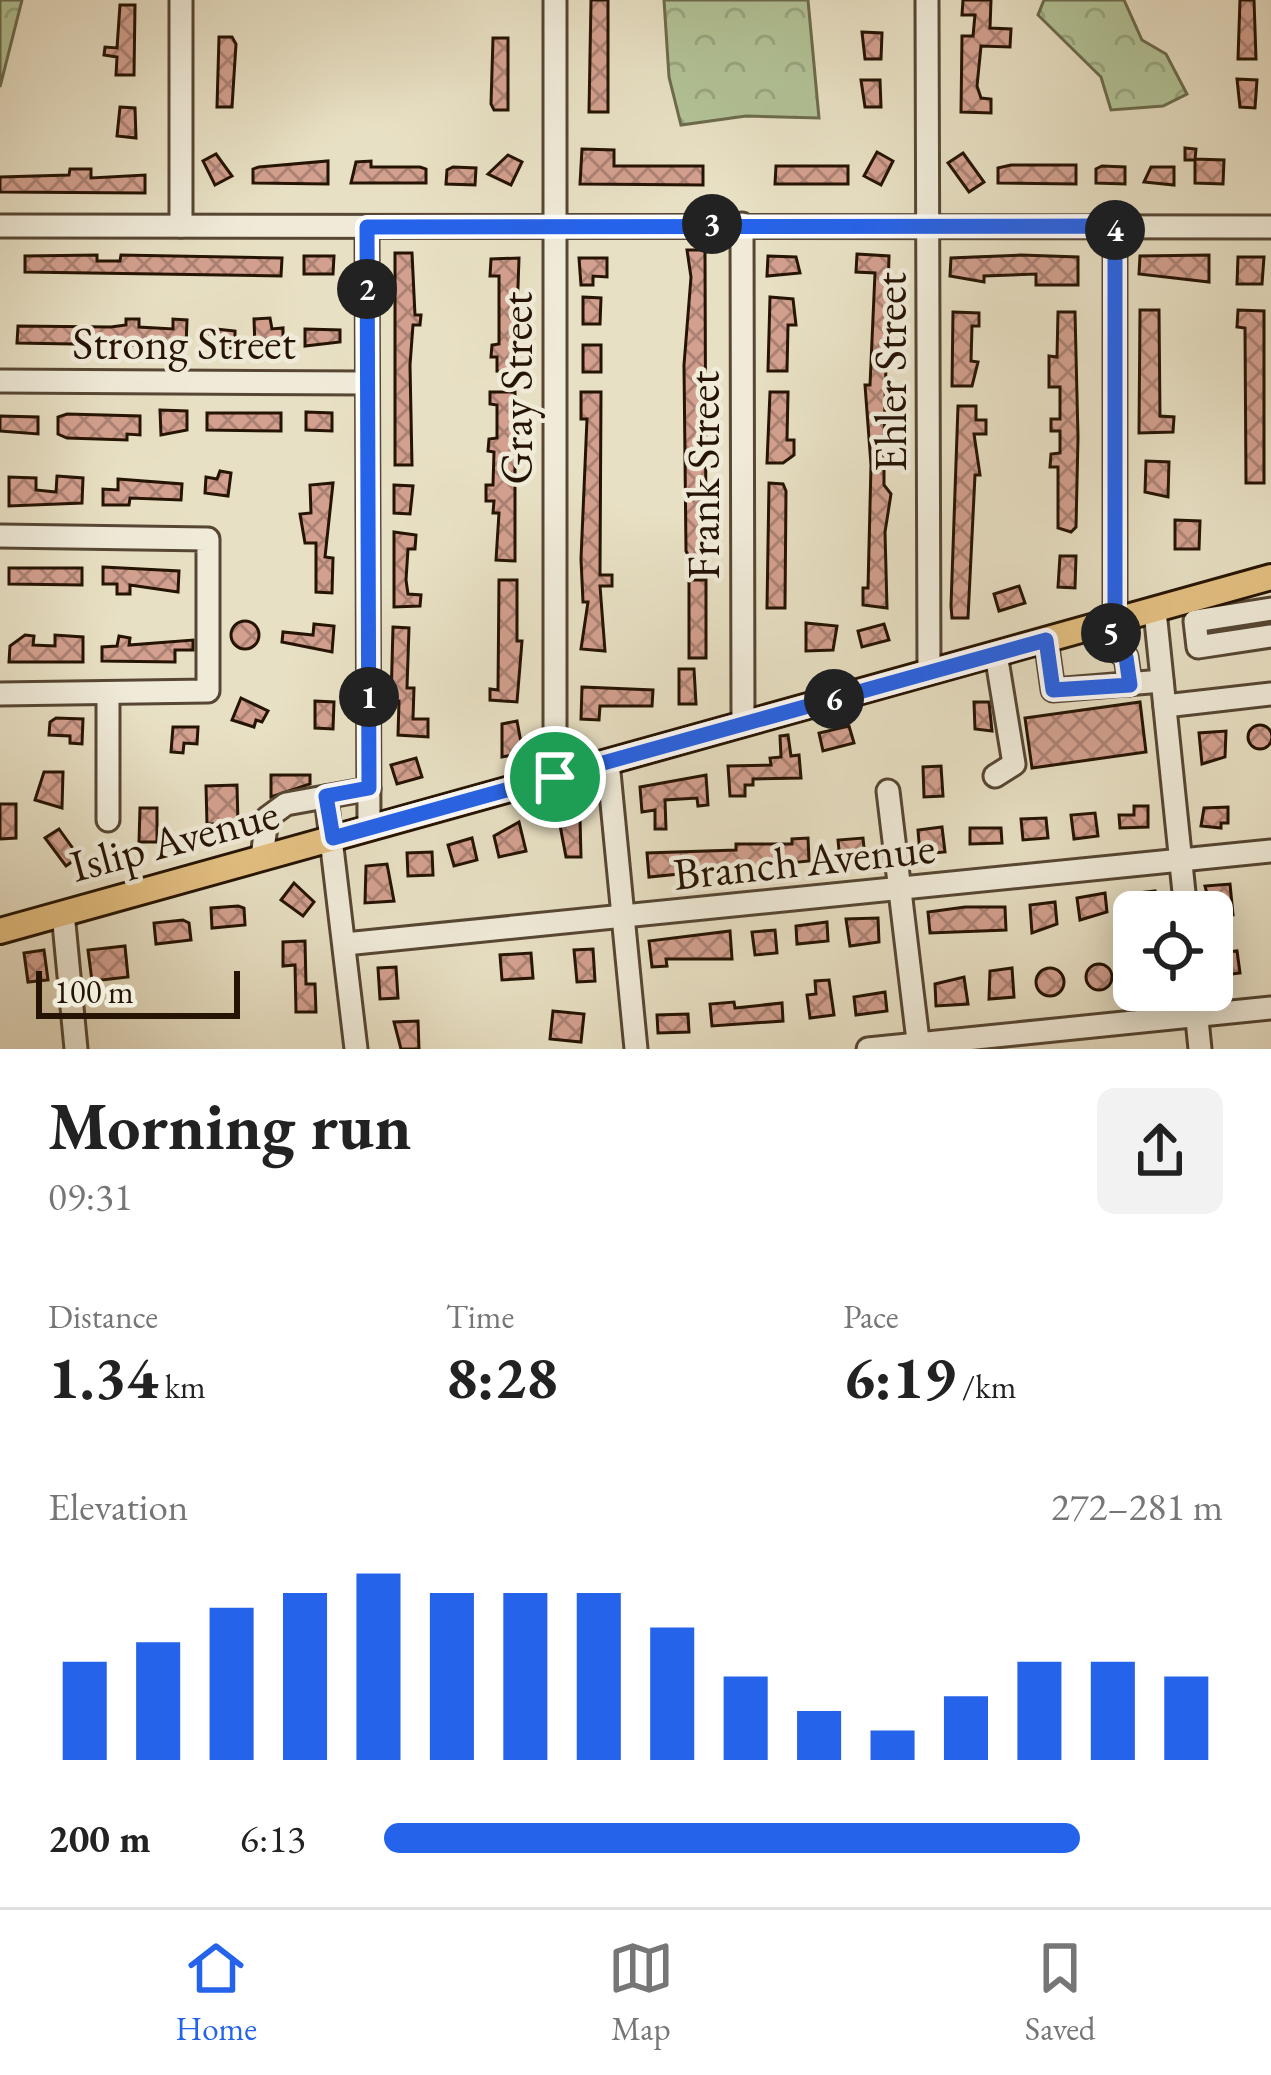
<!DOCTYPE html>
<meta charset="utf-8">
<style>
body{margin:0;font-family:"EB Garamond",serif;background:#f2f2f2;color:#222;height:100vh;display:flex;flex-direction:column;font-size:45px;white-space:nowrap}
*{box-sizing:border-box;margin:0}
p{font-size:39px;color:#767676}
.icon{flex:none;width:66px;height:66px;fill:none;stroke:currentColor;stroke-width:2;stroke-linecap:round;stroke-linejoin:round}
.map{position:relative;height:1049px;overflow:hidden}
.details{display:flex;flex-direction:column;background:#fff;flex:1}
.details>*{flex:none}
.tools{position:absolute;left:1113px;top:891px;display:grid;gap:24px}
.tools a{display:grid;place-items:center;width:120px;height:120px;border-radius:18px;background:#fff;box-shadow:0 6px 30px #0003;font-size:60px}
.scale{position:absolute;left:36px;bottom:30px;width:204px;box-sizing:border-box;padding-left:12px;border:6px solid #251303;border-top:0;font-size:33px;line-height:42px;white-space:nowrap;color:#251303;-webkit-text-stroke:9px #f0ebd9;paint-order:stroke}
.pin{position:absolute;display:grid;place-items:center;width:102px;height:102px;color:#fff;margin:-51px;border:6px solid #fff;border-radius:50%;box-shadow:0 3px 12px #0007}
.km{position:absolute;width:60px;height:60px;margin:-30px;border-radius:50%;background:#222;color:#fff;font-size:33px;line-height:60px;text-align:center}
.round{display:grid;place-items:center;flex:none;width:126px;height:126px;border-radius:18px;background:#f2f2f2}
.headline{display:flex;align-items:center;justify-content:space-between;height:204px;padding:0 48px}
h1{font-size:66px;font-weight:700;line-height:90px}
.stats{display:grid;grid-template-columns:repeat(3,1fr);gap:18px;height:204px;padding:12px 48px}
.stats div{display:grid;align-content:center}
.stats b{font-size:60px;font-weight:700}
.stats small{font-size:33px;font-weight:400}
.stats p{font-size:33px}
.chart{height:336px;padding:24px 48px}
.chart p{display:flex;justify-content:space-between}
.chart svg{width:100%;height:216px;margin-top:12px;stroke:#2563eb;stroke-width:6}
ul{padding:0 48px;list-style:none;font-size:39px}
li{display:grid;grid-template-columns:192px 144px 1fr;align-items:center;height:90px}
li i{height:30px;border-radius:15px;background:#2563eb}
.dock{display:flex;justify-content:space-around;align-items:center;height:168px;border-top:3px solid #e0e0e0;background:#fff;font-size:33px;color:#767676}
.dock a{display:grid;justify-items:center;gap:6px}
.dock .current{color:#2563eb}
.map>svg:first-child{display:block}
.forest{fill:url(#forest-crowns);stroke:#6c6b4d;stroke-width:3}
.building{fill:url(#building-cross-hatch);stroke:#251303;stroke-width:3}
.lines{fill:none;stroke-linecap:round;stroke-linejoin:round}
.minor-casing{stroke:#564633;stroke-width:27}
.major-casing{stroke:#251303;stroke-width:30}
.minor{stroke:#f0ebd9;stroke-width:21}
.major{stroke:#e4c082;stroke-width:24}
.route-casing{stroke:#fff;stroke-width:24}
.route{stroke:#2563eb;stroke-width:15}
.labels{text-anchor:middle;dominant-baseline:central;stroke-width:9;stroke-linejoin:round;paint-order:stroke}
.street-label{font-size:45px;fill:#251303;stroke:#f0ebd9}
</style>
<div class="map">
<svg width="1271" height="1049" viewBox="0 0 1271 1049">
<defs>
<pattern id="forest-crowns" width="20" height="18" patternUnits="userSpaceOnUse" patternTransform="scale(3)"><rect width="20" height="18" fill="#b2c397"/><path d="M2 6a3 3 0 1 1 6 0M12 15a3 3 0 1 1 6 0" fill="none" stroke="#99a780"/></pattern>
<pattern id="building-cross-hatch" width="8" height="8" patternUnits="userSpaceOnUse" patternTransform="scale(3)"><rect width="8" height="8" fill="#d3a08f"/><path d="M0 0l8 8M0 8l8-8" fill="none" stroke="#ab8173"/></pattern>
</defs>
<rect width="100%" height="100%" fill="#e8e0c4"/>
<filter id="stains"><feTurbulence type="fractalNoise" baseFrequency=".00167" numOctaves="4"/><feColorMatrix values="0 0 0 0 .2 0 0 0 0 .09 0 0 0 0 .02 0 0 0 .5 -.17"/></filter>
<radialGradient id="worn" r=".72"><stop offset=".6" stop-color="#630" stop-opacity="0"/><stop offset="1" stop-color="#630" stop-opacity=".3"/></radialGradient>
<g class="forest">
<polygon points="0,0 22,0 0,87"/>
<polygon points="664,0 808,0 819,118 746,116 681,125 669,77"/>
<polygon points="1044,0 1124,0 1142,40 1166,54 1187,94 1163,106 1111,110 1101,77 1038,15"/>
</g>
<g class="building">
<polygon points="591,0 608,0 608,112 589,112"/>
<polygon points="963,0 991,0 990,28 1011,29 1010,47 981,46 977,86 981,98 991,99 991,113 961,112 962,36 973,36 975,15 962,15"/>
<polygon points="1240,0 1254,0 1256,59 1238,59"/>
<polygon points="120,5 135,5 134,75 116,75 117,57 104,55 105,47 117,48"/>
<polygon points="862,32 882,33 881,59 865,59"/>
<polygon points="219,37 232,37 236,44 232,107 217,107"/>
<polygon points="493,38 508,38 508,110 494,110 491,104"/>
<polygon points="1237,79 1257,80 1255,108 1240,107"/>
<polygon points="861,80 880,80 881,107 865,107"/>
<polygon points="120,107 135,108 136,138 117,136"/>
<polygon points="1185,148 1196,149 1195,159 1224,160 1223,184 1195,183 1195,160 1185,160"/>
<polygon points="582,149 614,150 614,166 703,166 703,185 580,184"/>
<polygon points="877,152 893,161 881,185 864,176"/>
<polygon points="963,153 984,182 969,192 948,163"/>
<polygon points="216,154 232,176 215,185 203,161"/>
<polygon points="508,155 522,162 511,185 488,174"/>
<polygon points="328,161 328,184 253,183 253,169 259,167"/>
<polygon points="371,161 371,167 420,167 426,169 426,183 351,183 356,162"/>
<polygon points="1011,165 1076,165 1076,184 998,183 998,168"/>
<polygon points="776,166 848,166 848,184 775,184"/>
<polygon points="1102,166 1125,167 1125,184 1096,183 1096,169"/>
<polygon points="453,167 476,168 475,185 446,184 447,170"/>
<polygon points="1151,167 1174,167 1174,185 1144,182"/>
<polygon points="70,169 91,169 91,178 145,175 145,193 0,192 0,177 69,175"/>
<polygon points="687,250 705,250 706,559 690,558 686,551 684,365 691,277"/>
<polygon points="395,253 412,253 415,315 421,315 420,325 413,325 410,365 412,465 395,465"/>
<polygon points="857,254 889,256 884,438 884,485 891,494 885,532 887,608 863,605 863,588 868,588 871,465 865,385 870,385 875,273 856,272"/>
<polygon points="97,255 97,261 120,261 121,255 282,258 281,276 25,272 25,256"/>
<polygon points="1021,255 1078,257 1078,285 1036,285 1036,274 984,276 984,282 950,276 951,258"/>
<polygon points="1209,255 1209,282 1139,274 1140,256"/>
<polygon points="304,256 334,256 333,274 304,274"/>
<polygon points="768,256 796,257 800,273 767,276"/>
<polygon points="1238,257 1264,257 1262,284 1237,284"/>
<polygon points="519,258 515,372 497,371 497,357 491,357 492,345 499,344 499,276 490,276 491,259"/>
<polygon points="579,258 607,258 607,277 593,276 593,285 581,285"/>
<polygon points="583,297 601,298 600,324 583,324"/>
<polygon points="770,297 793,299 796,325 788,325 787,371 768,371"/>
<polygon points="1140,310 1159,310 1160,416 1174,417 1173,432 1139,433"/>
<polygon points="1238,310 1264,311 1264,483 1246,483 1245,328 1237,327"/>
<polygon points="953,312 979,313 979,326 972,326 971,361 978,362 972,386 952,386"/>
<polygon points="1058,312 1075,312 1078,437 1076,527 1071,532 1058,528 1058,467 1050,467 1051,454 1060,453 1060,431 1051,431 1051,419 1060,419 1060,387 1049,387 1049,356 1057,357"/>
<polygon points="270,318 272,329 283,328 283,346 255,347 254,319"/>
<polygon points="126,319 139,319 139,327 173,329 173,319 187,320 186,346 17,343 18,326 111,327 126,325"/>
<polygon points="207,328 235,331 235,348 207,347"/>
<polygon points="305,329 340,330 340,342 305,346"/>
<rect x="583" y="345" width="18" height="27"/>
<polygon points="490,392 515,392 515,561 496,560 499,513 493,513 494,501 486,501 486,485 493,485 494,452 488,451 489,439 497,438 497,405 490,404"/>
<polygon points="581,392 601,392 600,575 612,575 612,586 600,586 605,651 581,649 588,602 583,602 581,559 587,419 581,419"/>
<polygon points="770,392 788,392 787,440 794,440 794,455 783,463 767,463"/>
<polygon points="958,406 976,406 976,420 986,420 986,434 974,434 980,475 975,475 968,618 952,618 951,606"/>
<polygon points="160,410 187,411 187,430 161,435"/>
<polygon points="306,412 332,413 332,431 306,430"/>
<polygon points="207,413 281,413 281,431 207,430"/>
<polygon points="67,414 140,416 140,435 127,434 127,440 67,438 58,434 58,417"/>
<polygon points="0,416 38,417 38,434 0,431"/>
<polygon points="1146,461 1169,462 1168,497 1145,492"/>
<polygon points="220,471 231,473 228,496 205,493 206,477 217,479"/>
<polygon points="57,476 83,478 82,503 9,506 9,477 36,478 36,490 56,492"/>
<polygon points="118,479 182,484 181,500 130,498 129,505 103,505 103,489 118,490"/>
<polygon points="333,483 325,557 333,558 332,593 316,592 316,543 305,543 300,514 311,513 310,485"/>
<polygon points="769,483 783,484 786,491 785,608 767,608"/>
<polygon points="394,485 413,486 410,514 394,513"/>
<polygon points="1175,520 1200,521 1199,549 1175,549"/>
<polygon points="394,532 416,535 415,549 408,549 406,580 408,594 421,595 420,606 394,607"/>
<polygon points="1060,556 1076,556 1075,588 1058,587"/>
<polygon points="103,567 179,571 178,592 130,585 130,594 117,594 117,584 103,584"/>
<polygon points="9,568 82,568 82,585 9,584"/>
<polygon points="499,580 517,580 517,641 522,641 517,702 490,700 490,689 498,690"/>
<rect x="689" y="580" width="17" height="78"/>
<polygon points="1019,586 1025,603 999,611 994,594"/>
<circle cx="245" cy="635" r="14"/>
<polygon points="806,623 837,626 833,650 806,651"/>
<polygon points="314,624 334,626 332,652 282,642 283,632 313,635"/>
<polygon points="884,624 889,640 862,647 858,631"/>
<polygon points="393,627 409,628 407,688 414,688 413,719 428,719 428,737 398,735 399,701 391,701"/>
<polygon points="25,635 34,636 33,645 55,646 55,635 83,637 83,662 9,662 10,646"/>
<polygon points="119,636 130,638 129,645 193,640 193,650 175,650 175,662 102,661 102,647 117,646"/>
<polygon points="679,669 694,669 696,704 679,704"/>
<polygon points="582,687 653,690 652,706 600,706 599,720 581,719"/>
<polygon points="241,698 268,711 262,722 256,720 254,727 232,720"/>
<polygon points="315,701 334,702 333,729 315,728"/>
<polygon points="974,702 989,702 992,731 975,729"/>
<polygon points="1140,702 1146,752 1032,768 1025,718"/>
<polygon points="56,718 83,719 82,744 70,743 70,736 49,735 50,722"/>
<polygon points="517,721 523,753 502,757 502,724"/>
<circle cx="1260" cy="737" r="12"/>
<polygon points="849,726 854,743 823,751 819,733"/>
<polygon points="173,727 198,727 197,744 184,743 183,753 171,752"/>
<polygon points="1226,731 1225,757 1202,764 1199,733"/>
<polygon points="788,735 791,756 799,755 801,778 753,779 753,785 745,785 745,796 730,796 728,766 771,765 770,758 781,757 780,736"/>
<polygon points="416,758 422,777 397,784 391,765"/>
<polygon points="941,766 943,796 924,797 923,767"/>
<polygon points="44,772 63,772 62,808 35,800"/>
<polygon points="271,775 310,775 310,784 271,797"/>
<polygon points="706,775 708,805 698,806 697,798 665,800 666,829 655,829 655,810 642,812 640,787"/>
<polygon points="237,785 238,824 207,824 206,786"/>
<polygon points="0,804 16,804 16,838 0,839"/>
<polygon points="1134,806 1148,806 1148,827 1120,828 1119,815 1134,815"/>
<polygon points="1228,807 1228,823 1221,823 1221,828 1201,826 1204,808"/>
<polygon points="140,808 157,808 157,842 139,842"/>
<polygon points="1095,813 1098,836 1074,839 1071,815"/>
<polygon points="1046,818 1048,838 1023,840 1021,819"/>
<polygon points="580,819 581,857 566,857 559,820"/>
<polygon points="519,822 526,851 499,857 494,836"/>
<polygon points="942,827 945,852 920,854 918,830"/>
<polygon points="970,828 1001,828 1002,843 970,844"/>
<polygon points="59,829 79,857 66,866 45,838"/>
<polygon points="472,838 477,860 454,866 448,845"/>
<polygon points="808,838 809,861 649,877 647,853 736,850 736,844 792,844 792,839"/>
<polygon points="863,838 865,858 840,860 838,840"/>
<polygon points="432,852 433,875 408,876 407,853"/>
<polygon points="387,864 394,901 365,903 366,866"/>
<polygon points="294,883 314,902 303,916 281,900"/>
<polygon points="1230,884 1233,915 1213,917 1205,886"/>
<polygon points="1155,891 1157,912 1131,912 1129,894"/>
<polygon points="1105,893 1107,912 1080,920 1077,898"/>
<polygon points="1055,902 1057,924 1032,933 1030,905"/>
<polygon points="238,906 244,908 245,925 212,928 211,908"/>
<polygon points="965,907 1005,907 1006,930 930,933 928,912"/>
<polygon points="878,918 879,942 850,946 846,919"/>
<polygon points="183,920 189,923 191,940 156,944 154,923"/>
<polygon points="827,922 828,941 797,944 796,926"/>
<polygon points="775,930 777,953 755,955 752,932"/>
<polygon points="730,931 732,959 666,959 667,966 652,967 649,941"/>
<polygon points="305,941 306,984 315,984 316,1012 296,1012 295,965 283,966 283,942"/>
<polygon points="1226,943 1227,952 1237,951 1240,973 1215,976 1213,945"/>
<polygon points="125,946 128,977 92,981 88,950"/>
<polygon points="593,949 595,981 577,982 574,950"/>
<polygon points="44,950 48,980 28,982 24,953"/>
<polygon points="531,953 533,978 502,980 500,955"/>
<circle cx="1099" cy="977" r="13"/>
<polygon points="396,967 398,998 380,999 378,968"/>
<polygon points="1012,968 1014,997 989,999 990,971"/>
<circle cx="1050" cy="982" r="14"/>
<polygon points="964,977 968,1004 936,1006 935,984"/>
<polygon points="829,980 834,1015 810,1018 807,995 816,994 815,981"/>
<polygon points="885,992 887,1011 856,1015 854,997"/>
<polygon points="734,1002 735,1008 782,1003 783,1021 712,1026 710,1004"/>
<polygon points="553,1011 584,1014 581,1042 550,1039"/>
<polygon points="688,1014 689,1032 658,1033 657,1015"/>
<polygon points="418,1021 419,1049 401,1049 394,1022"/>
</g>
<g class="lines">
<g class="minor-casing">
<g id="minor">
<polyline points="555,0 555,777"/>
<polyline points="927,0 929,673"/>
<polyline points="742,224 743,725"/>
<polyline points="0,226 1271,227"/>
<polyline points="181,226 181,0"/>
<polyline points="367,227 369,828"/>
<polyline points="0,381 367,383"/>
<polyline points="0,536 208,539 208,691 0,694"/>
<polyline points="1271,609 1195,621 1198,647 1271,636"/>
<polyline points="1155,611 1186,912"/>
<polyline points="1115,620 1115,226"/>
<polyline points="1109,621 1115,649 1126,657 1130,684"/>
<polyline points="1046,640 1053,690 1162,681"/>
<polyline points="108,693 108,820"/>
<polyline points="1165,706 1271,694"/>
<polyline points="608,762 636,1049"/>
<polyline points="995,776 1014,764 996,654"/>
<polyline points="888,791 919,1049"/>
<polyline points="326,797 356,1049"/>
<polyline points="262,858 267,818 286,804 369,789"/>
<polyline points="63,913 76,1049"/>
<polyline points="345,944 1271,851"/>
<polyline points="1194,990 1200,1049"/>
<polyline points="868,1049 1271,1008"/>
</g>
</g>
<g class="major-casing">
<polyline id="major" points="0,931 1271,577"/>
</g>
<use href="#minor" class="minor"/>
<use href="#major" class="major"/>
</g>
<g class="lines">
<g class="route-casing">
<polygon id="route" points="1115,226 1115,620 1109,622 1115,649 1126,657 1130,685 1053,690 1046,640 333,838 326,796 369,788 367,227"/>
</g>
<use href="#route" class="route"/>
</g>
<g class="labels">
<g class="street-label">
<text x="184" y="343">Strong Street</text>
<text transform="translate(890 372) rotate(-90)">Ehler Street</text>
<text transform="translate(516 388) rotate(-90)">Gray Street</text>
<text transform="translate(703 475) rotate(-90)">Frank Street</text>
<text transform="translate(174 839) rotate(-15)">Islip Avenue</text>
<text transform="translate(804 860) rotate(-6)">Branch Avenue</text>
</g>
</g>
<rect width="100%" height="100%" filter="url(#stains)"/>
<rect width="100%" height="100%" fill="url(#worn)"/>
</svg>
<div class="tools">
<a><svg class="icon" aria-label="locate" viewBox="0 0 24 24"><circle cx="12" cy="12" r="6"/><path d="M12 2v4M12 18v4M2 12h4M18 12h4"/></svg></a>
</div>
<div class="scale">100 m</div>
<div class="pin" style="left:555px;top:777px;background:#1e9e55"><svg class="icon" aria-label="arrive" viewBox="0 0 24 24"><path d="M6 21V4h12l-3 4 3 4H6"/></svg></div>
<b class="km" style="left:369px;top:697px">1</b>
<b class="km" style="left:367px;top:289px">2</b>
<b class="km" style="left:712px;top:224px">3</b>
<b class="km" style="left:1115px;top:230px">4</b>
<b class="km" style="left:1111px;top:633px">5</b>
<b class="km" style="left:834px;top:699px">6</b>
</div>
<section class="details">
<div class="headline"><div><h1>Morning run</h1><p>09:31</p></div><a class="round"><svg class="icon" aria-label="share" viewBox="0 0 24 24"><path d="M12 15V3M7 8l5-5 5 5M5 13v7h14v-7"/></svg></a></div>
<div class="stats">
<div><p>Distance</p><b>1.34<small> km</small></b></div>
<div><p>Time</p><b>8:28</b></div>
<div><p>Pace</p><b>6:19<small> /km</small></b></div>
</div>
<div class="chart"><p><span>Elevation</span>272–281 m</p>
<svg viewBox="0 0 160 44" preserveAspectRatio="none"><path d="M5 44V24M15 44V20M25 44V13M35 44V10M45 44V6M55 44V10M65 44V10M75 44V10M85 44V17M95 44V27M105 44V34M115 44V38M125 44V31M135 44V24M145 44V24M155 44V27"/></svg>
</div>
<ul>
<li><b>200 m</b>6:13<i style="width:83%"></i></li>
</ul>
</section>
<nav class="dock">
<a class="current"><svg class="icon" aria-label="home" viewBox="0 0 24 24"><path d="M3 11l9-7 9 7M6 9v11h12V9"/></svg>Home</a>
<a><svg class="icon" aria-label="map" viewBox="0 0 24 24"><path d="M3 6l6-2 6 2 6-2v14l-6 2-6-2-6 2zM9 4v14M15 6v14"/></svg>Map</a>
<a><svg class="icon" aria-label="saved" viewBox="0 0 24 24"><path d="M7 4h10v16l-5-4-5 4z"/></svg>Saved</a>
</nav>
